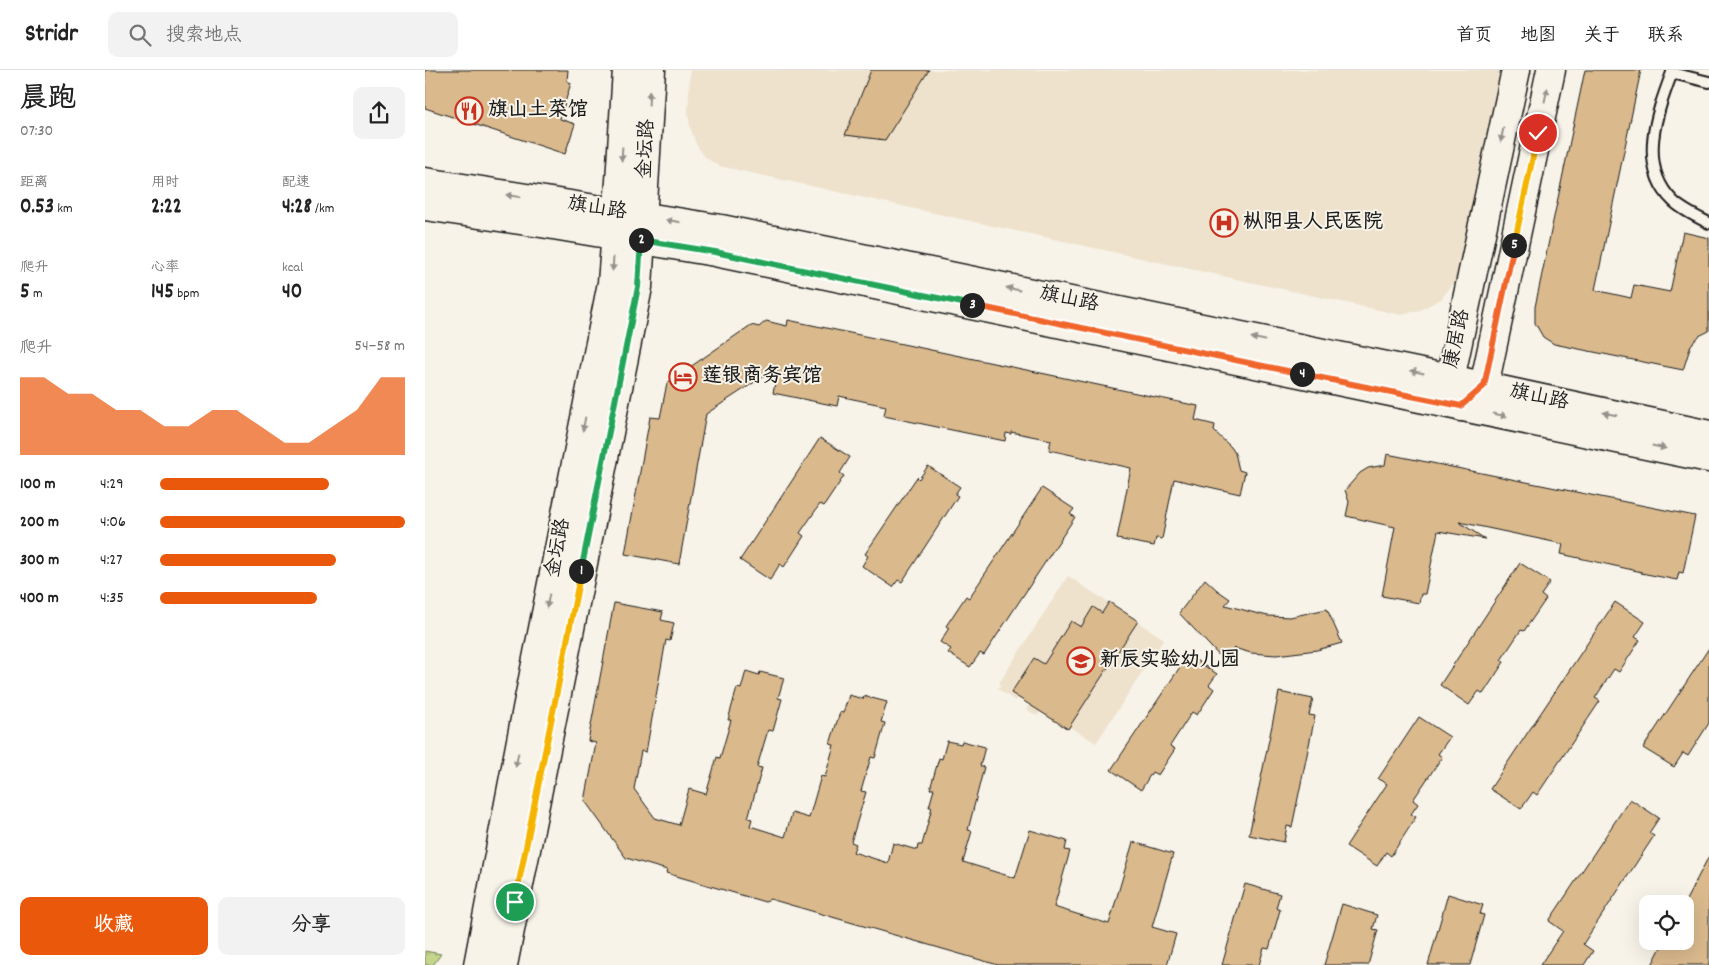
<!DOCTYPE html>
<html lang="zh">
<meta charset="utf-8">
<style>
body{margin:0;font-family:Dekko,"LXGW WenKai TC",sans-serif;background:#f2f2f2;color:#222;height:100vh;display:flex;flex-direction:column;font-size:19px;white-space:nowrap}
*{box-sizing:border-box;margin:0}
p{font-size:16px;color:#767676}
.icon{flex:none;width:28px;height:28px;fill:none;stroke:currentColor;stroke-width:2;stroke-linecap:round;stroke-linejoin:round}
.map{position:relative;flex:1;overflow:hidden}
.side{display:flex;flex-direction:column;background:#fff;width:425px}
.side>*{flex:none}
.tools{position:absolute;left:1214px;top:825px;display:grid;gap:10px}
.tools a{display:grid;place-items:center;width:55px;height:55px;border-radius:10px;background:#fff;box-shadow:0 5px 20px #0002;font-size:25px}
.pin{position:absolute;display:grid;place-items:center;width:42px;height:42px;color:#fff;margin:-21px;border:2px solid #fff;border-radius:50%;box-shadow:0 1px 5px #0007}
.km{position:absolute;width:25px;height:25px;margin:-12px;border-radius:50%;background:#222;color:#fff;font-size:14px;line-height:25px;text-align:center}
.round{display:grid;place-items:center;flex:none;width:52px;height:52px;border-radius:10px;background:#f2f2f2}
.head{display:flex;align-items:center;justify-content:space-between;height:85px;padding:0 20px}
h1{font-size:28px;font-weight:700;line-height:38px}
.figures{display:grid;grid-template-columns:repeat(3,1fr);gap:8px;height:85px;padding:5px 20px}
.figures div{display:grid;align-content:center}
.figures b{font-size:21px;font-weight:700}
.figures small{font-size:14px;font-weight:400}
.figures p{font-size:14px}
.chart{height:140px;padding:10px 20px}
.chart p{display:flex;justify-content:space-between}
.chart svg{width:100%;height:90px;margin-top:5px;fill:#ea580c;opacity:.7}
.action{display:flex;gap:10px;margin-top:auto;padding:10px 20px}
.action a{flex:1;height:58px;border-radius:10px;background:#ea580c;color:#fff;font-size:20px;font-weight:700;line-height:58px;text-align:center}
.action a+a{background:#f2f2f2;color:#222}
ul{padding:0 20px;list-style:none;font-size:16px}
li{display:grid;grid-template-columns:80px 60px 1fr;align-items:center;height:38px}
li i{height:12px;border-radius:6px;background:#ea580c}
header{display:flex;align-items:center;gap:30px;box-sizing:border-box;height:70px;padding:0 25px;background:#fff;border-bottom:1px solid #e0e0e0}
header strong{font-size:24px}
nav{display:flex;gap:28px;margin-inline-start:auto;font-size:18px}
.search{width:350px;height:45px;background:#f2f2f2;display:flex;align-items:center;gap:12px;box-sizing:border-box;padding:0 18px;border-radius:10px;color:#767676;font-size:19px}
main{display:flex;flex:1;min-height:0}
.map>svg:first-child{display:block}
.built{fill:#eee2cd}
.forest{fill:url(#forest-crowns);stroke:#707954}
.building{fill:#dab98d;stroke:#1c1c1c}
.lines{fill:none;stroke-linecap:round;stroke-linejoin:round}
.lane-casing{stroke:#1c1c1c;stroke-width:14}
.secondary-casing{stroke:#1c1c1c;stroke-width:31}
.lane{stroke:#f7f3e8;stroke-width:10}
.secondary{stroke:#f7f3e8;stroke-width:28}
.oneway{fill:#94928c}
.split-1-casing{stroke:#fff;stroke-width:10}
.split-2-casing{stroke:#fff;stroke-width:10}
.split-3-casing{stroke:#fff;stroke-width:10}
.split-4-casing{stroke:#fff;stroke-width:10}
.split-5-casing{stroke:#fff;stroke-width:10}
.split-6-casing{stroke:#fff;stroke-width:10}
.split-1{stroke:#f5b400;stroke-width:6}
.split-2{stroke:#22a559;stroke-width:6}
.split-3{stroke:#22a559;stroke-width:6}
.split-4{stroke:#f0652b;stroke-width:6}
.split-5{stroke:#f0652b;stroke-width:6}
.split-6{stroke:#f5b400;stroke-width:6}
.labels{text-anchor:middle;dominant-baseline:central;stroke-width:4;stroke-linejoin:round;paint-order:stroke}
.poi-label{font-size:20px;font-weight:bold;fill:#1c1c1c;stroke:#f7f3e8;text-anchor:start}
.street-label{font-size:20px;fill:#1c1c1c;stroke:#f7f3e8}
</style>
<header>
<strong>Stridr</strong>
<div class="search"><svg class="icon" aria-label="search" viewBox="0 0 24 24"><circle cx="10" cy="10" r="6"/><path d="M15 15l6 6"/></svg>搜索地点</div>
<nav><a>首页</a><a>地图</a><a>关于</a><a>联系</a></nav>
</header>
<main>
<section class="side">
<div class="head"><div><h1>晨跑</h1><p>07:30</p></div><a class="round"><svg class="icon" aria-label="share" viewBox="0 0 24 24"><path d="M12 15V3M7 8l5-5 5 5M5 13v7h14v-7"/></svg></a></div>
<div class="figures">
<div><p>距离</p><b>0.53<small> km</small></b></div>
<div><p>用时</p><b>2:22</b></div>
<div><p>配速</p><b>4:28<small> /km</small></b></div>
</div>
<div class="figures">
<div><p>爬升</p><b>5<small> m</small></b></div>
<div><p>心率</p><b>145<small> bpm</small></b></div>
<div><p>kcal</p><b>40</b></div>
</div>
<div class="chart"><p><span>爬升</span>54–58 m</p>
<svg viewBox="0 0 160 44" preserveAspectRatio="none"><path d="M0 44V6L10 6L20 14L30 14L40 22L50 22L60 30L70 30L80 22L90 22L100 30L110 38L120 38L130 30L140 22L150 6L160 6V44z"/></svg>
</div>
<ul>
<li><b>100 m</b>4:29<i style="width:69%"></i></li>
<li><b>200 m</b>4:06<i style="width:100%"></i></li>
<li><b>300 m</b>4:27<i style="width:72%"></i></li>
<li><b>400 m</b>4:35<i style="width:64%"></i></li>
</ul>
<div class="action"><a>收藏</a><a>分享</a></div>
</section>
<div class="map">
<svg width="1284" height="895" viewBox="0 0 1284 895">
<defs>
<pattern id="forest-crowns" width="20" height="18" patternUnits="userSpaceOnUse" patternTransform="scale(1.25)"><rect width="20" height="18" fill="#c3d68b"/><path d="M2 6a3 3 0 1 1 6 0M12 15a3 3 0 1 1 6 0" fill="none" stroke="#a7b777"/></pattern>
</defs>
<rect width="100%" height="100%" fill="#f7f3e8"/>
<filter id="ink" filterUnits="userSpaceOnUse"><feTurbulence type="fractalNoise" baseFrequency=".02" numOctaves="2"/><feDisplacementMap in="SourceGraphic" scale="10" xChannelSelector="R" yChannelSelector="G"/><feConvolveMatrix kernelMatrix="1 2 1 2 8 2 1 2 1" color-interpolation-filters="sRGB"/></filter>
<g filter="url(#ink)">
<g class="built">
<polygon points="265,0 1075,0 1032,209 1016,229 995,240 976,245 294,96 280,87 271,74 265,57 263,42"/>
<polygon points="643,506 739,569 671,673 645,657 643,659 616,641 612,646 601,639 604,635 593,628 590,631 573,619 576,614 574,613"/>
</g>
<polygon class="forest" points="0,881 16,884 8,895 0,895"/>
<g class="building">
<polygon points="0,0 143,0 142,11 146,13 135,49 150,54 140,84 0,38"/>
<polygon points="446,0 504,0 460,70 420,65"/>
<polygon points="1160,0 1216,0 1170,220 1206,228 1209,215 1245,222 1258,162 1284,168 1284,261 1274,266 1266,275 1258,300 1129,274 1118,267 1110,253 1110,237"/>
<polygon points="363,250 773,336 770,350 790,355 789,361 806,377 810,383 814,400 820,402 815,424 749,409 737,469 731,468 729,476 692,469 706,398 624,380 626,370 586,362 586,364 581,363 580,371 459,346 461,336 414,326 412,336 348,323 354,296 281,344 254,494 200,484 225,347 235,348 242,313 326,255 334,257 341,251 362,256"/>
<polygon points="395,368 425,387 415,403 419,406 399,436 395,434 375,463 379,466 359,497 355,494 345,510 315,490"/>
<polygon points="962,384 1270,446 1258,503 1254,502 1252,510 1216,503 1217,502 1136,484 1138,474 1034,452 1060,469 1013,461 1000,524 996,524 994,533 957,526 970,457 921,446 924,432 920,420 935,403 943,398 960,395"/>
<polygon points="503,396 535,417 530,424 533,426 477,512 473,510 468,517 437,496 443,486 440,484 492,407 494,409"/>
<polygon points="617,418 649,439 645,444 650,447 559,585 555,583 545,597 523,583 526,579 515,572 524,558 521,556 541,526 544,528"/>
<polygon points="1095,493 1125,512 1116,525 1121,529 1099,561 1096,560 1076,590 1079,592 1058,624 1054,621 1044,635 1015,615"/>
<polygon points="780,509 792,520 805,529 800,535 830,543 843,546 865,547 902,539 917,573 892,580 851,585 826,583 809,578 800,592 754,543"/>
<polygon points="684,532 713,551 643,659 586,623 609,588 619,594 646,551 656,557 668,537 677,543"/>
<polygon points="1190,532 1220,552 1210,567 1215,570 1194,602 1189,599 1170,628 1175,631 1112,725 1108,722 1096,739 1065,719"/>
<polygon points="189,533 238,542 236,550 249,553 245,571 241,570 221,682 216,681 209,719 230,748 254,755 264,719 281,724 292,687 295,688 306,650 303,650 312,618 316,619 321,601 334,605 335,602 359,608 353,628 357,629 348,661 343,660 332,697 337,698 323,748 327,749 325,756 360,767 367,743 384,748 396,706 400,707 409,675 405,674 415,642 418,643 424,625 438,629 439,626 462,632 456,652 460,653 450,688 446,687 436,721 441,722 426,772 431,774 428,782 463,793 468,773 492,780 493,775 497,775 507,737 504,737 509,719 505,719 514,688 517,689 522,671 536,674 537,671 560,677 555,696 559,697 543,760 547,761 538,792 590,808 605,760 642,771 640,780 645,781 629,837 684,854 708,772 748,784 727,857 751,864 742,895 573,895 345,829 340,832 241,803 242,800 201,788 160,731 171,673 163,671"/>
<polygon points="1284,578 1284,653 1263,686 1258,683 1249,697 1218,678"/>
<polygon points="763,585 792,604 784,615 789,619 772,645 767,642 745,676 750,679 733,705 727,702 716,720 686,700"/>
<polygon points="854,622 888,629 884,645 890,646 867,757 862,756 859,772 824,765"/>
<polygon points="994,647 1025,667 1013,684 1017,687 988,730 993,734 986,744 991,747 966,786 961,782 952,796 921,776 962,714 953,709"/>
<polygon points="1205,729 1234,748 1224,763 1229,766 1158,874 1168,881 1159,895 1115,895 1138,861 1124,851"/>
<polygon points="1284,786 1284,895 1227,895 1239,871 1260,871 1260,832"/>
<polygon points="820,814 855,824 851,838 855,840 844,879 839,878 834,895 797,895"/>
<polygon points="1023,824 1058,835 1055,844 1059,845 1045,895 1003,895"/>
<polygon points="917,834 952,845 948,859 953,860 943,895 899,895"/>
</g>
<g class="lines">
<g class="lane-casing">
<g id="lane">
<path d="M1248,0C1233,40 1211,95 1248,131C1257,140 1272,147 1284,153"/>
<polyline points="1247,3 1284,12"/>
</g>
</g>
<g class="secondary-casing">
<g id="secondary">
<polyline points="1091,0 1025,309 1036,337 1059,316 1126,0"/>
<polyline points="0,112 296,159 1025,309 1284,365"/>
<polyline points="0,136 116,153 290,182 1284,388"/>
<polyline points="53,895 102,639 187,213 195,111 202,0"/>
<polyline points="78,895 213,217 226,0"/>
</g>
</g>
<use href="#lane" class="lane"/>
<use href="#secondary" class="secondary"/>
</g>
<defs><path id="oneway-solid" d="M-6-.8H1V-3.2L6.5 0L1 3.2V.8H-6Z" transform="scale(1.25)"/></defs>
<g class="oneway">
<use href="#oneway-solid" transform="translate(1121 25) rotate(-78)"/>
<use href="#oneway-solid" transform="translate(224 28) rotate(-87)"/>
<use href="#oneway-solid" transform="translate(1077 65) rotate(102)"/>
<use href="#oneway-solid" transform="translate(197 84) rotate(93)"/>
<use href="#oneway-solid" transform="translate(88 126) rotate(-171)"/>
<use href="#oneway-solid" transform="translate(248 151) rotate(-171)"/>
<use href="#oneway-solid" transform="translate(188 194) rotate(94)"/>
<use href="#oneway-solid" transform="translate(588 219) rotate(-168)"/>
<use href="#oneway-solid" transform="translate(833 269) rotate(-168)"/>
<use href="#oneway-solid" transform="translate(992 302) rotate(-168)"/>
<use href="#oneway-solid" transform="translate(1185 344) rotate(-168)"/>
<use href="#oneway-solid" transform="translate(1075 345) rotate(12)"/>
<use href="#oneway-solid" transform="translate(159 354) rotate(101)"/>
<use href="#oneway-solid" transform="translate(1234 377) rotate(12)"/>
<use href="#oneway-solid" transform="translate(123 531) rotate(101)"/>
<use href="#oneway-solid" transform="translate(92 690) rotate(101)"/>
</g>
</g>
<g class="lines" filter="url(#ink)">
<g class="split-1-casing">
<polyline id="split-1" points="90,832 156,501"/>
</g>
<g class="split-2-casing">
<polyline id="split-2" points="156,501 213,217 216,170"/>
</g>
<g class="split-3-casing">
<polyline id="split-3" points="216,170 290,182 547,235"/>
</g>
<g class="split-4-casing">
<polyline id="split-4" points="547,235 877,304"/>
</g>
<g class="split-5-casing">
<polyline id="split-5" points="877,304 1036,336 1059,316 1089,175"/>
</g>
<g class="split-6-casing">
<polyline id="split-6" points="1089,175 1113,63"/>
</g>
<use href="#split-1" class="split-1"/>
<use href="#split-2" class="split-2"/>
<use href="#split-3" class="split-3"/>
<use href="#split-4" class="split-4"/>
<use href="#split-5" class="split-5"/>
<use href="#split-6" class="split-6"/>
</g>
<defs>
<g id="restaurant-ring" transform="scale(1.4375)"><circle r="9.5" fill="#f7f3e8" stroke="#c8321e" stroke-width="1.5"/><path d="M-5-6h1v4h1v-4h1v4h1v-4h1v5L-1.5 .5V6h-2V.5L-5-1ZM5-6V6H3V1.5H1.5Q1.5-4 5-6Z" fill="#c8321e"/></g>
<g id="hospital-ring" transform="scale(1.4375)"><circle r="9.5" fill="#f7f3e8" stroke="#c8321e" stroke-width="1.5"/><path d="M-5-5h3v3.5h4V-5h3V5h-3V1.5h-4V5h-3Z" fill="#c8321e"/></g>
<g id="hotel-ring" transform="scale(1.4375)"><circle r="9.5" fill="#f7f3e8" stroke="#c8321e" stroke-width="1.5"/><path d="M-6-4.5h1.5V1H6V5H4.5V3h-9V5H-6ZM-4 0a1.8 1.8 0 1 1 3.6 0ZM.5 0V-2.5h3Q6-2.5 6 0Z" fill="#c8321e"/></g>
<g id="school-ring" transform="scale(1.4375)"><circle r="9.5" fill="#f7f3e8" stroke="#c8321e" stroke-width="1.5"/><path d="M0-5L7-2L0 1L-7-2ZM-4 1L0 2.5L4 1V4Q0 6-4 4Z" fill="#c8321e"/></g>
</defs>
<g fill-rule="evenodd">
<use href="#restaurant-ring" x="44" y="41"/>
<use href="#hospital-ring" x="799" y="153"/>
<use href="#hotel-ring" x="258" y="307"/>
<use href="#school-ring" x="656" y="591"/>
</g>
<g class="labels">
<g class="poi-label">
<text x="63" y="41">旗山土菜馆</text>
<text x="818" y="153">枞阳县人民医院</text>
<text x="277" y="307">莲银商务宾馆</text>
<text x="675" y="591">新辰实验幼儿园</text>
</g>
<g class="street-label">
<text transform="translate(222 79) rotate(-87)">金坛路</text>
<text transform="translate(172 139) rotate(9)">旗山路</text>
<text transform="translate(644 230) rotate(12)">旗山路</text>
<text transform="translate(1033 269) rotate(-78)">康居路</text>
<text transform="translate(1114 328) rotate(12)">旗山路</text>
<text transform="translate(134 478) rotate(-79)">金坛路</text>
</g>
</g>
</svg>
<div class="tools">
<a><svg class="icon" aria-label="locate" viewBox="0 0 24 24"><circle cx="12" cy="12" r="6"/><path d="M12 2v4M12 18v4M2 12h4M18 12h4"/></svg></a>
</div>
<div class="pin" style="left:90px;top:832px;background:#1e9e55"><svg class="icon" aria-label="arrive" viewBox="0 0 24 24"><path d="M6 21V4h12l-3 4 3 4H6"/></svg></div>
<div class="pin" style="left:1113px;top:63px;background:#d93025"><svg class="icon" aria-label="check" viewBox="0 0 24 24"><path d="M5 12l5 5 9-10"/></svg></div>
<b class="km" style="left:156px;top:501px">1</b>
<b class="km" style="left:216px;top:170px">2</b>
<b class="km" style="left:547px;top:235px">3</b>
<b class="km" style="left:877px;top:304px">4</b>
<b class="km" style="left:1089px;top:175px">5</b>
</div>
</main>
